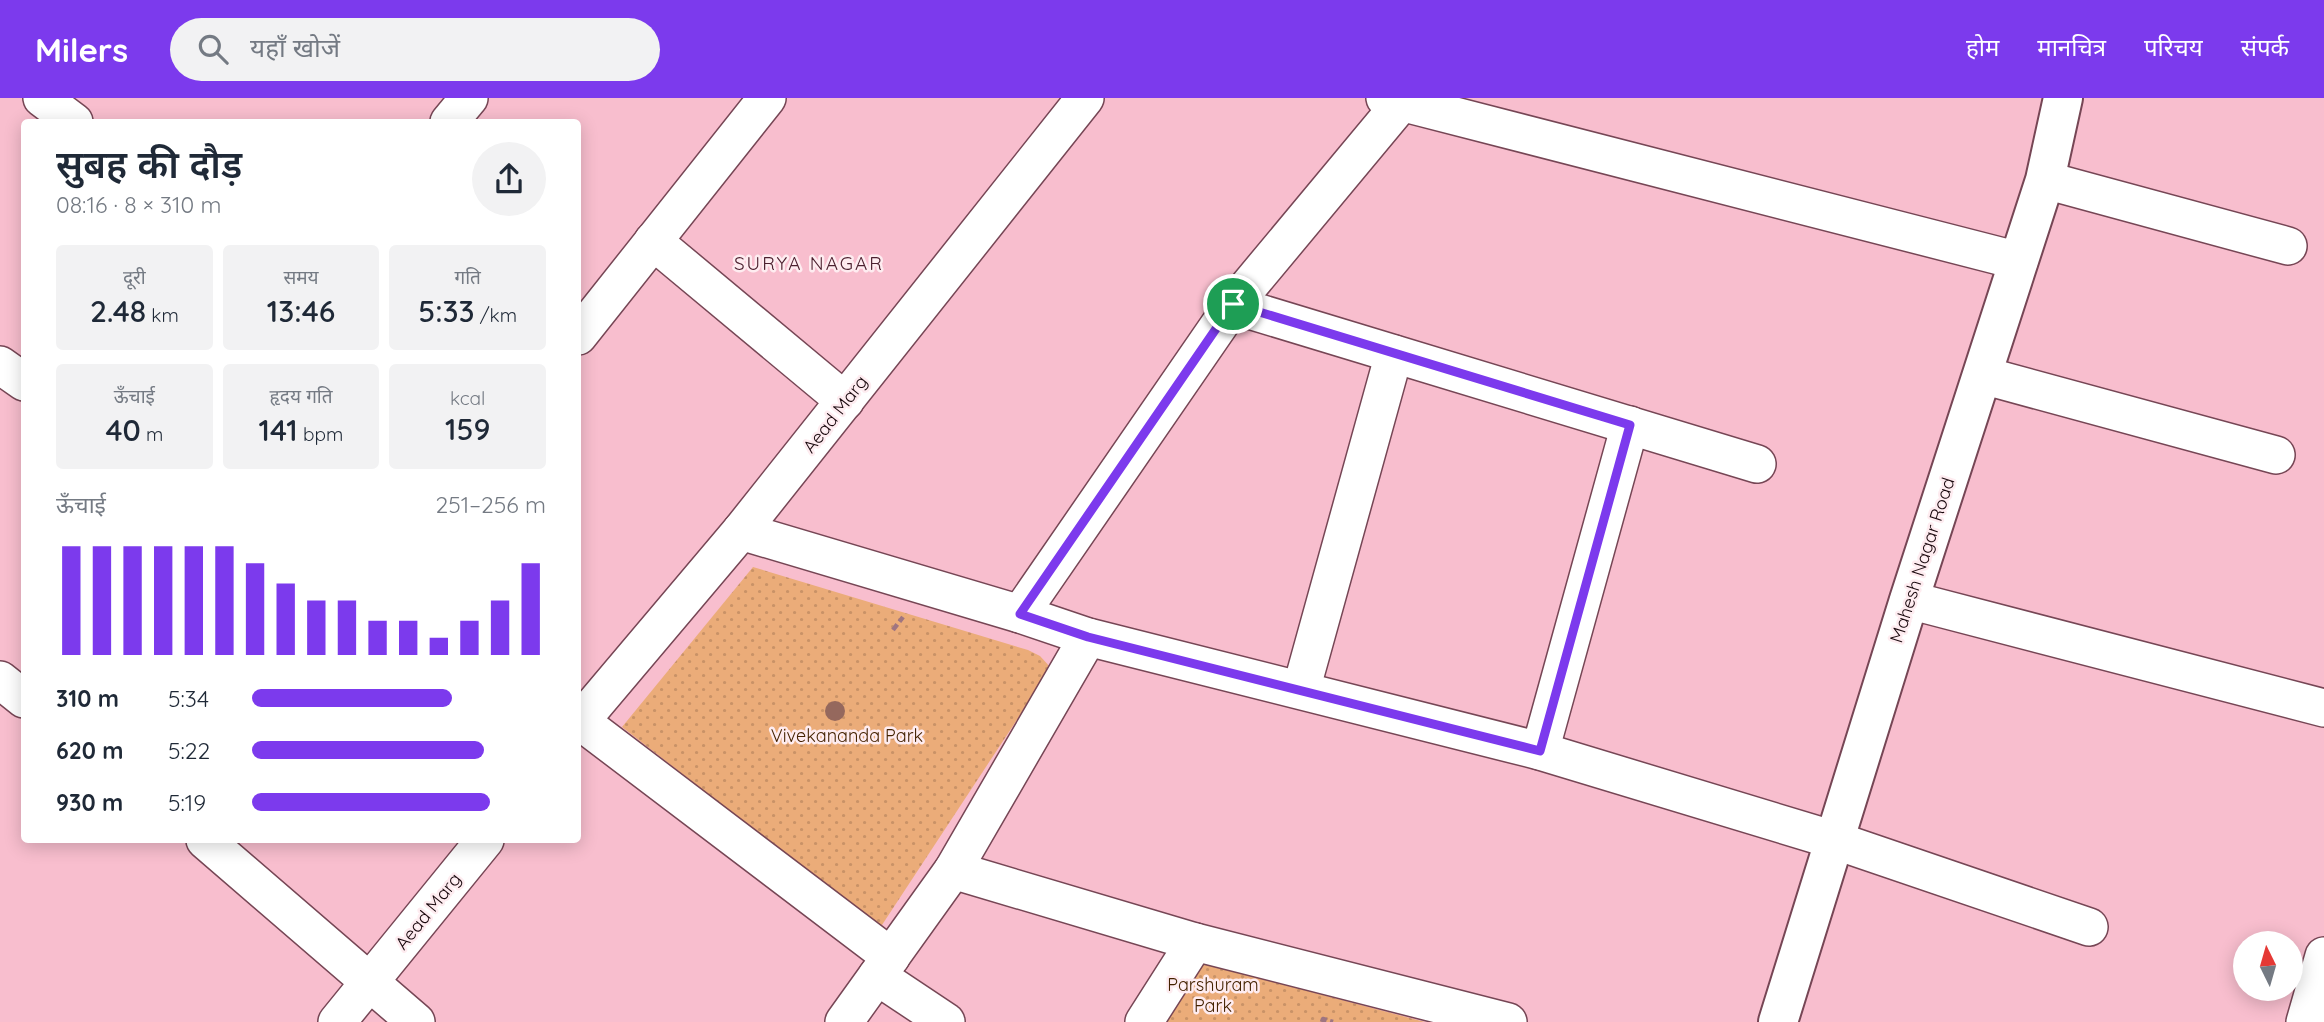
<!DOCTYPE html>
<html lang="hi">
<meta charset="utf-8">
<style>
body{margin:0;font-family:Quicksand,"Noto Sans Devanagari",sans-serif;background:#f2f2f3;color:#1f2937;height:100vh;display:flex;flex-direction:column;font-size:26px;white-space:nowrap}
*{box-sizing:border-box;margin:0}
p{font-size:23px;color:#747a83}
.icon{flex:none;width:38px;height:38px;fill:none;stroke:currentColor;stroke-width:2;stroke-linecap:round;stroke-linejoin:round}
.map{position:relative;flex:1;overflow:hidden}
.sheet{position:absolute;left:21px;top:21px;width:560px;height:724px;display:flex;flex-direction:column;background:#fff;border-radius:7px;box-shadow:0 4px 18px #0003}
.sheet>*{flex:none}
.needle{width:46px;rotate:355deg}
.controls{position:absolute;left:2233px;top:833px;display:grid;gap:14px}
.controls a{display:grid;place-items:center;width:70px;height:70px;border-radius:50%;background:#fff;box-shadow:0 4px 18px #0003;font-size:35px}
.pin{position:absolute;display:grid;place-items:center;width:60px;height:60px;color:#fff;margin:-30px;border:4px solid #fff;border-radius:50%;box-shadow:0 2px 7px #0007}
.round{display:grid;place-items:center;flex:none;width:74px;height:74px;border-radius:37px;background:#f2f2f3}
.overview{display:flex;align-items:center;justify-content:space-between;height:119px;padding:0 35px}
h1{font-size:38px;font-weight:600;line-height:52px}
.figures{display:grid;grid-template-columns:repeat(3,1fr);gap:10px;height:119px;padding:7px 35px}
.figures div{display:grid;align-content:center;border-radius:7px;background:#f2f2f3;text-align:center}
.figures b{font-size:30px;font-weight:600}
.figures small{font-size:19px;font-weight:400}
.figures p{font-size:19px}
.chart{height:196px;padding:14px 35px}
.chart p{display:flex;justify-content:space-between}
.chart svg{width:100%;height:126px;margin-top:7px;stroke:#7c3aed;stroke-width:6}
ul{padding:0 35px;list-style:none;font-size:23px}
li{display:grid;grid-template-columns:112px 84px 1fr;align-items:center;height:52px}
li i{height:18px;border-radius:9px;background:#7c3aed}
header{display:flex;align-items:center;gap:42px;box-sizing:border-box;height:98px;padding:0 35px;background:#7c3aed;color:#fff}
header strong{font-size:33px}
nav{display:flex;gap:38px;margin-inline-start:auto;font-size:24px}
.search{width:490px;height:63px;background:#f2f2f3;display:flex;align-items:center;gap:18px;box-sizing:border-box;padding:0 24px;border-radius:38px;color:#747a83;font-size:26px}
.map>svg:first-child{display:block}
.green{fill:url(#green-dots)}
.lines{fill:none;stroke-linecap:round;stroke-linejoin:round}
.street-casing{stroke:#764655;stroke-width:40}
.secondary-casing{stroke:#764655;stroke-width:42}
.path{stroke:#9f7581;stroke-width:4.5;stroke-dasharray:7 3.5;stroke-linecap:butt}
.street{stroke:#fff;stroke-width:37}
.secondary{stroke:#fff;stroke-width:38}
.tree{fill:#95685d}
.route-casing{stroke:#fff;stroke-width:14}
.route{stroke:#7c3aed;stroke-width:9}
.labels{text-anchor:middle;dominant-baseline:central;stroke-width:5;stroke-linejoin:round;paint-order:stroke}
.street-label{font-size:18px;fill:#17060b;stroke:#feecf0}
.park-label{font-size:18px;fill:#420;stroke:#feecf0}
.neighbourhood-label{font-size:19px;letter-spacing:2px;fill:#4c202f;stroke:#feecf0}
</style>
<header>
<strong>Milers</strong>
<div class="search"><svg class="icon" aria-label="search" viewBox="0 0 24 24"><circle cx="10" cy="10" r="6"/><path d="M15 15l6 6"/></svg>यहाँ खोजें</div>
<nav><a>होम</a><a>मानचित्र</a><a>परिचय</a><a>संपर्क</a></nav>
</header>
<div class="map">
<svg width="2324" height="924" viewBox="0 0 2324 924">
<defs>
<pattern id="green-dots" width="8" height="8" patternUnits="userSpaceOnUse" patternTransform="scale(1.75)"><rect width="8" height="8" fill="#ebac79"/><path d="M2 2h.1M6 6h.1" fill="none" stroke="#c99267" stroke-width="1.8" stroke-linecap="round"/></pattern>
</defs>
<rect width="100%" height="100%" fill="#f8bece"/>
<g class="green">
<polygon points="753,469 1028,552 1040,558 1051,570 880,830 622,629"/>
<polygon points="1202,865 1425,924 1162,924"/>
</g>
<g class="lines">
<g class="street-casing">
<g id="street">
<polyline points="42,0 74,24"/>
<polyline points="1385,0 2019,163"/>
<polyline points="449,24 469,0"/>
<polyline points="2045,82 2288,148"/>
<polyline points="653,143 845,303"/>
<polyline points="1233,207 1757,366"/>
<polyline points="578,238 767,0"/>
<polyline points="0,267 24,284"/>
<polyline points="1982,277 2276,357"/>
<polyline points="741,433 1020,516 1088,539 1540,653 1834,742 2089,829"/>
<polyline points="1909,502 2324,610"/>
<polyline points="1020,516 1233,207 1402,4"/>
<polyline points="0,582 24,601"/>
<polyline points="1301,592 1394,256"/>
<polyline points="580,623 891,859"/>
<polyline points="578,626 741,433 1085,0"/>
<polyline points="1540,653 1630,327"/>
<polyline points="205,742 416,924"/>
<polyline points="953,772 1195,844 1508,924"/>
<polyline points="877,878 946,924"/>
<polyline points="337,924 485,742"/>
<polyline points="844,924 953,772 1088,539"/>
<polyline points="1144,924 1195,844"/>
<polyline points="2305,924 2324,858"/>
</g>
</g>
<g class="secondary-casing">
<polyline id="secondary" points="1778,924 1909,502 2045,82 2063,0"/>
</g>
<g class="path">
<polyline points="893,532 903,519"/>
<polyline points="1322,924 1323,921 1333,924"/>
</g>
<use href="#street" class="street"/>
<use href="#secondary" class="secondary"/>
</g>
<circle class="tree" cx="835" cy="613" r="10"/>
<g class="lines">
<g class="route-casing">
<polygon id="route" points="1233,206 1630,327 1540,653 1088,539 1020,516"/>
</g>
<use href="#route" class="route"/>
</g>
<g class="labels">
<g class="street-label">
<text transform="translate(835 316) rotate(-52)">Aead Marg</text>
<text transform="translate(1922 462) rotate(-72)">Mahesh Nagar Road</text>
<text transform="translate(428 813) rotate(-51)">Aead Marg</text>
</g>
<g class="park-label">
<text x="847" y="637">Vivekananda Park</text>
<text x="1213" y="886">Parshuram<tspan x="1213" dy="21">Park</tspan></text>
</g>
<g class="neighbourhood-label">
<text x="809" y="165">SURYA NAGAR</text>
</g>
</g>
</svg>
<div class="controls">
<a><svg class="needle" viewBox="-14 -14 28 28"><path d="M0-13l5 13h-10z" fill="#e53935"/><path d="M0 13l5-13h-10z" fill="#747a83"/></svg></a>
</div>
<div class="pin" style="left:1233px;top:206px;background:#1e9e55"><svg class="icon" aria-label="arrive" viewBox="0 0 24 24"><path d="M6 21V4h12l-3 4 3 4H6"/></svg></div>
<section class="sheet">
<div class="overview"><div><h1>सुबह की दौड़</h1><p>08:16 · 8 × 310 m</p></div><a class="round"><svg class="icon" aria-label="share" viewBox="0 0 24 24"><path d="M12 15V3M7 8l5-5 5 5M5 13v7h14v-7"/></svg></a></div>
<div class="figures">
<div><p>दूरी</p><b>2.48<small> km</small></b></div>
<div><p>समय</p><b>13:46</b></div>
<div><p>गति</p><b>5:33<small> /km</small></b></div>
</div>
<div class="figures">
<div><p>ऊँचाई</p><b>40<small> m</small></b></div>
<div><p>हृदय गति</p><b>141<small> bpm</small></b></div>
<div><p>kcal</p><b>159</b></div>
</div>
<div class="chart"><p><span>ऊँचाई</span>251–256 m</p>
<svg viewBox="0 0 160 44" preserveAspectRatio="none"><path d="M5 44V6M15 44V6M25 44V6M35 44V6M45 44V6M55 44V6M65 44V12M75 44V19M85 44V25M95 44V25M105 44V32M115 44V32M125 44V38M135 44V32M145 44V25M155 44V12"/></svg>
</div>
<ul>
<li><b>310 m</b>5:34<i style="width:68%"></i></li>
<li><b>620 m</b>5:22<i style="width:79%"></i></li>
<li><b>930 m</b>5:19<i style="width:81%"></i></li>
</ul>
</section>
</div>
